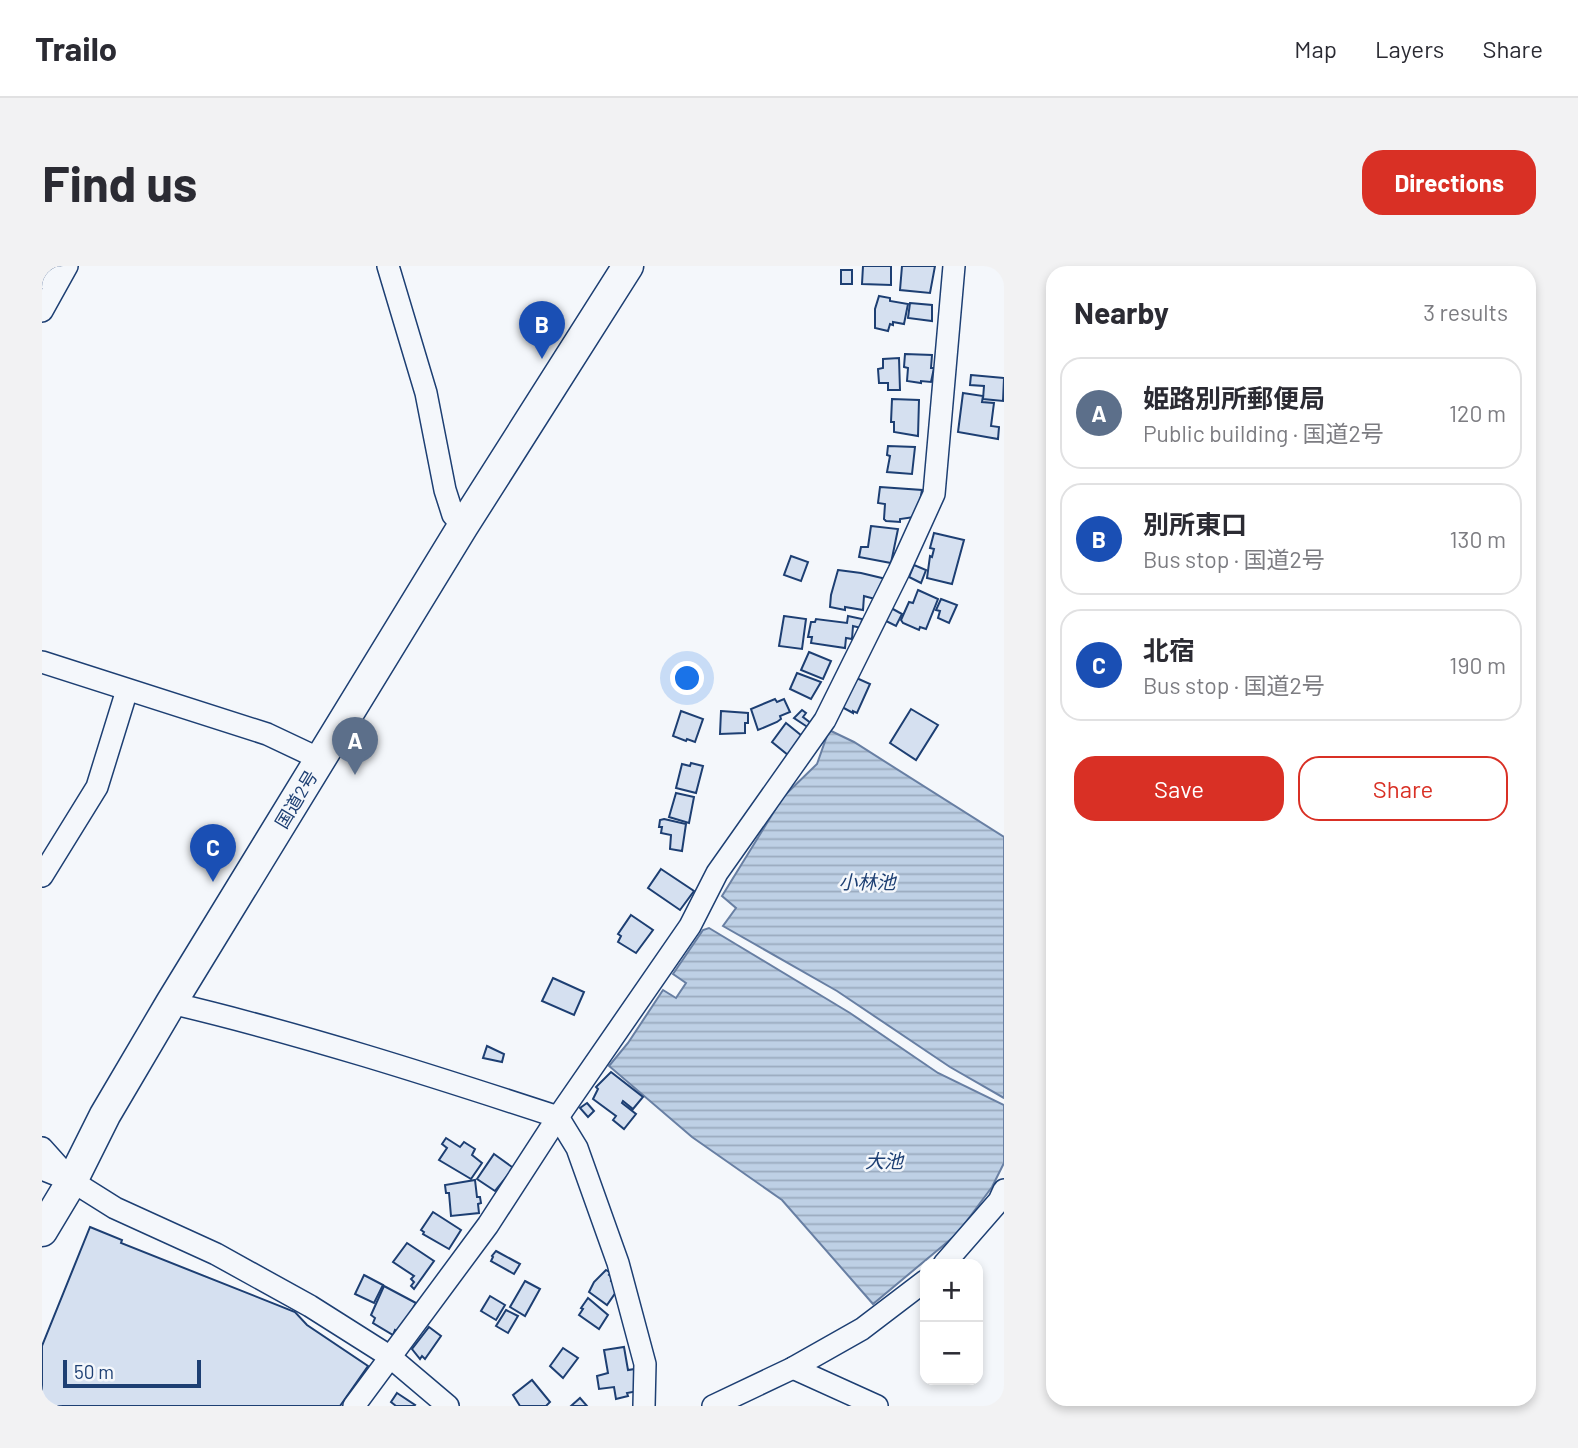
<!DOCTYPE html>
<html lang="en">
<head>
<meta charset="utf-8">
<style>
  :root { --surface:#fff; --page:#f2f2f3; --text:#2b2b33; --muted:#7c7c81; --line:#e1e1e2; --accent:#d93025 }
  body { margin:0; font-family:Barlow,"Noto Sans JP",sans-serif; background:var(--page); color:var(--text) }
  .controls { position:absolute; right:21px; bottom:21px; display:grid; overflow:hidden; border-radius:14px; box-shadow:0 4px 10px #0003 }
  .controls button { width:63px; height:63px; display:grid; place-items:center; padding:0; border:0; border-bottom:2px solid var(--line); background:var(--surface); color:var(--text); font:35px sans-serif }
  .scale { position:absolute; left:21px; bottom:18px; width:138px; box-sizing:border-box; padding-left:7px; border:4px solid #1d3f73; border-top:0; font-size:19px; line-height:24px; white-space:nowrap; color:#1d3f73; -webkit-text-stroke:5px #f4f7fb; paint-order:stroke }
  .you { position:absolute; left:646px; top:413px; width:24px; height:24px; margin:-18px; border:5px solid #fff; border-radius:50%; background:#1a73e8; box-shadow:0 0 0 10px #1a73e833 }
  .badge { display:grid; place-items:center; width:46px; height:46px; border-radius:50%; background:var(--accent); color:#fff; font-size:23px; font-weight:700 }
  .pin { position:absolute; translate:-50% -58px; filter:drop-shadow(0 2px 4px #0008) }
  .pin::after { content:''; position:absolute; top:37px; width:24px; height:21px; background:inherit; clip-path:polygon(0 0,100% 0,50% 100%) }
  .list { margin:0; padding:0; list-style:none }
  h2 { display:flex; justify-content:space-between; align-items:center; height:91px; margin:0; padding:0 28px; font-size:30px }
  h2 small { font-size:23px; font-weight:400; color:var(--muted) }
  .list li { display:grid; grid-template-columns:46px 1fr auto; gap:21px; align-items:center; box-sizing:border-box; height:112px; margin:0 14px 14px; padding:0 14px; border:2px solid var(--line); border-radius:21px }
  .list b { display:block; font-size:26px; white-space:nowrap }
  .list p { margin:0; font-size:23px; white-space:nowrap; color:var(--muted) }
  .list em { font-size:23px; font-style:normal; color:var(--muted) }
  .actions { display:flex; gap:14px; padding:21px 28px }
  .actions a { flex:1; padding:16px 0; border:2px solid var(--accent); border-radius:21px; text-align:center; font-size:24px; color:var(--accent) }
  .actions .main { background:var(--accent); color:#fff }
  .map { position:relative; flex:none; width:962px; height:1140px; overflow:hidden; border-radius:21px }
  header { display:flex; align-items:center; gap:42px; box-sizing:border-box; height:98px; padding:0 35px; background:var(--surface); border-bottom:2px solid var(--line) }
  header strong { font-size:33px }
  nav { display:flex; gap:38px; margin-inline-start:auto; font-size:24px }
  .intro { display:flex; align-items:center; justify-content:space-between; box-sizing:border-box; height:168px; padding:0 42px }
  h1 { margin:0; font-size:49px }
  .button { padding:18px 32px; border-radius:21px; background:var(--accent); color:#fff; font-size:24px; font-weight:700 }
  main { display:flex; gap:42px; padding:0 42px }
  aside { flex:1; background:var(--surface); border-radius:21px; box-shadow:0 4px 10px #0003 }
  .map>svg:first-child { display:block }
</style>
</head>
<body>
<header>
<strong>Trailo</strong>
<nav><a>Map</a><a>Layers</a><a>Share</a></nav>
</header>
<div class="intro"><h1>Find us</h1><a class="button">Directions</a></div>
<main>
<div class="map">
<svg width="962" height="1140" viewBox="0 0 962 1140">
  <defs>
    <pattern id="water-rules" width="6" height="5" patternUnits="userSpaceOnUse" patternTransform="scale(1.75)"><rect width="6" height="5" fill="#bed0e5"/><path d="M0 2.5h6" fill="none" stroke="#9aaabe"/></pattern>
  </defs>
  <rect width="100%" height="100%" fill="#f4f7fb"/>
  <g fill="url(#water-rules)" stroke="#687fa3" stroke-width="2">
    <polygon points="787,464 812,476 962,571 962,832 908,801 795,725 681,660 694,642 680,630 741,531 775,498"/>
    <polygon points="667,662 808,747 896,807 962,839 962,897 950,921 915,968 831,1038 740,934 650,871 567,800 586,777 621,724 634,732 644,717 631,708 661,664"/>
  </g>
  <g fill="#d5e0f0" stroke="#1d3f73" stroke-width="2">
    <polygon points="821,0 849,0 849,19 820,18"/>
    <polygon points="860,0 893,0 888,27 858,24"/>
    <rect x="799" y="4" width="11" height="14"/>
    <polygon points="837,30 848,32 848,35 866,38 862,58 851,56 851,59 848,58 846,65 833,62 833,43"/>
    <polygon points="868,37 890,39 890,55 866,52"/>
    <polygon points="863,88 890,89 889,102 892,102 889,116 879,115 879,117 865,115 866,102 862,101"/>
    <polygon points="857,92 858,124 846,124 846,117 837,117 836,103 841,102 841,93"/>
    <polygon points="929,109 962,112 961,135 941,133 942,120 928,119"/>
    <polygon points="921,127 941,130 940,136 952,137 949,160 957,161 956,173 916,166"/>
    <polygon points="850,133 877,134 876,170 852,166 852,156 849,156"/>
    <polygon points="846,180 873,181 870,208 845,206 848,190 845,189"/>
    <polygon points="838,221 880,224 876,247 872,251 858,253 858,256 844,255 842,253 843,238 836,237"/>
    <polygon points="829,260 856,263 849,297 817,291 819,281 826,281"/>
    <polygon points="892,267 922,274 910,318 885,312 888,290 890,291 892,283 888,282"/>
    <polygon points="749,290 766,296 759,315 742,309"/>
    <polygon points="872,299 884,304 879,317 867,311"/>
    <polygon points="796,304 819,307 844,313 833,333 822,330 821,344 803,341 803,344 788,341 789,329"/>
    <polygon points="876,324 896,333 884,363 878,361 877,364 861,357 859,354 867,336 871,337"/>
    <polygon points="899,333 915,339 907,357 896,352 898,345 894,344"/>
    <polygon points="849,342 860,348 854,360 842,354"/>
    <polygon points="742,350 764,353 760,383 737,380"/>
    <polygon points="806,350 820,353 819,362 811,360 810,373 804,372 803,382 769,377 770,371 766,371 769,356 773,356 774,353 805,357"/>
    <polygon points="767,386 789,395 781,413 759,404"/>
    <polygon points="755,407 779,416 769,433 748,423"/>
    <polygon points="810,410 828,418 815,447 811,445 811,447 798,440"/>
    <polygon points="733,433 735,436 742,433 748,446 738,450 739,453 735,456 716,464 709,443"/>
    <polygon points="869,443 896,459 874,494 848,477"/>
    <polygon points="760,444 764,447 761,451 770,458 767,462 752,452"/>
    <polygon points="639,445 661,453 653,476 645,473 644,475 631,470"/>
    <polygon points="679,445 706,447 706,457 703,457 703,467 678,468"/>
    <polygon points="744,457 760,470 746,489 730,476"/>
    <polygon points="649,497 661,500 654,527 634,522 640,498 648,500"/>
    <polygon points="634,527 652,531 647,557 627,551"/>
    <polygon points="622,553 644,558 640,585 628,583 629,569 619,567 620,561 617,561 618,554"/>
    <polygon points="619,603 652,625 638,644 606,622"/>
    <polygon points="589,649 611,664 594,687 576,676 579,670 576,668"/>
    <polygon points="511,712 542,726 532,749 500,735"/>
    <polygon points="445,780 462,788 460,796 441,792"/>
    <polygon points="569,806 601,831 591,843 581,835 580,837 594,848 582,863 571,854 574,850 551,833 556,823 554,821"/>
    <polygon points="545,837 552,845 546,851 538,842"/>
    <polygon points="404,872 418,881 422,876 433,883 430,889 440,897 429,913 397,894 405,882 400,878"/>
    <polygon points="452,888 470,901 470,904 453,925 435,913"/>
    <polygon points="433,914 435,931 438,931 439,937 436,938 437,947 409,950 407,927 404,927 403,919"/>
    <polygon points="391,946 419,964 407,983 381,968 382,966 379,964"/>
    <polygon points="48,961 80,974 79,977 253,1046 265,1059 326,1100 298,1140 0,1140 0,1080"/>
    <polygon points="365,977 392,995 372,1023 369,1020 372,1016 369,1013 372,1010 351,996"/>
    <polygon points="454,985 478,998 472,1008 449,995 451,991 450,990"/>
    <polygon points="564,1004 569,1007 567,1009 571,1012 569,1015 576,1023 565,1039 547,1026 552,1016"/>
    <polygon points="322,1009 341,1019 332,1037 313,1028"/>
    <polygon points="483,1015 498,1023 483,1050 468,1041"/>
    <polygon points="342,1020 374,1037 357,1066 353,1064 351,1069 331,1057 333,1052 329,1049"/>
    <polygon points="448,1030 463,1039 454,1054 439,1045"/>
    <polygon points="546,1032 566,1049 557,1063 537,1049 541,1043 539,1042"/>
    <polygon points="464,1044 476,1050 466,1067 454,1060"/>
    <polygon points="387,1061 399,1070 383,1093 380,1090 378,1093 370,1083"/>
    <polygon points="582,1081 586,1104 593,1103 596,1125 585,1127 586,1130 574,1133 572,1121 557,1123 555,1110 566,1107 562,1084"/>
    <polygon points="521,1082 536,1092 521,1112 508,1100"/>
    <polygon points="490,1114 508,1136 504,1140 478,1140 471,1129"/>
    <polygon points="355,1127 373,1139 372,1140 354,1140 349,1136"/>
    <polygon points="538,1132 545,1140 529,1140"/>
  </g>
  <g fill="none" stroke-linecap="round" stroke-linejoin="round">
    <defs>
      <g id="minor">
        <polyline points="346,0 384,127 403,224 411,249 421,260"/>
        <polyline points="0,12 7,0"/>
        <polyline points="0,45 25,0"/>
        <polyline points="0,396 225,468 278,493"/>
        <polyline points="0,610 55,521 85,424"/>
        <path d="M129,737C260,768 388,809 516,851L535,882L576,997L603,1098L602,1140"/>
        <polyline points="0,882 26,911"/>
        <polyline points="0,903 30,915 73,942 174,988 268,1040 347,1090 406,1140"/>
        <polyline points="902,998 957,935 962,924"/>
        <polyline points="751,1102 835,1140"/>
        <polyline points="312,1140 446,959 516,851 648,660 675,607 783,454 857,305 892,228 912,0"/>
        <polyline points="671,1140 751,1102 820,1063 883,1015"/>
      </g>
      <polyline id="highway" points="0,965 30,915 63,849 129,737 421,260 586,0"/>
    </defs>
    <use href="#minor" stroke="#1d3f73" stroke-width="24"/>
    <use href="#highway" stroke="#1d3f73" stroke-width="33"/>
    <use href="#minor" stroke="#f4f7fb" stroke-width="21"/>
    <use href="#highway" stroke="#f4f7fb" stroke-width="30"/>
  </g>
  <g text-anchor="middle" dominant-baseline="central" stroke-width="5" stroke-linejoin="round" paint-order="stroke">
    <g font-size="18" fill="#1d3f73" stroke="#f4f7fb">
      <text transform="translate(254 533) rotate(-59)">国道2号</text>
    </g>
    <g font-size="19" font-style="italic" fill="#1d3f73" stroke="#f4f7fb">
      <text x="825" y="615">小林池</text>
      <text x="842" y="894">大池</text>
    </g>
  </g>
</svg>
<div class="controls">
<button>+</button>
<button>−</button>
</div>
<div class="scale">50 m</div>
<div class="you"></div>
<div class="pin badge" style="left:313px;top:509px;background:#5c6f8a">A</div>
<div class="pin badge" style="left:500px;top:93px;background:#1a4fb4">B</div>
<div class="pin badge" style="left:171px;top:616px;background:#1a4fb4">C</div>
</div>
<aside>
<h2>Nearby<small>3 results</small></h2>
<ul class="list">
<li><span class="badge" style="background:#5c6f8a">A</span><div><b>姫路別所郵便局</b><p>Public building · 国道2号</p></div><em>120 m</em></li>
<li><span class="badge" style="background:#1a4fb4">B</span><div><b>別所東口</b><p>Bus stop · 国道2号</p></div><em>130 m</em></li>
<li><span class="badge" style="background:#1a4fb4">C</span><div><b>北宿</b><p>Bus stop · 国道2号</p></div><em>190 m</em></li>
</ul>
<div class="actions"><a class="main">Save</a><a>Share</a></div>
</aside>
</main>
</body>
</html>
